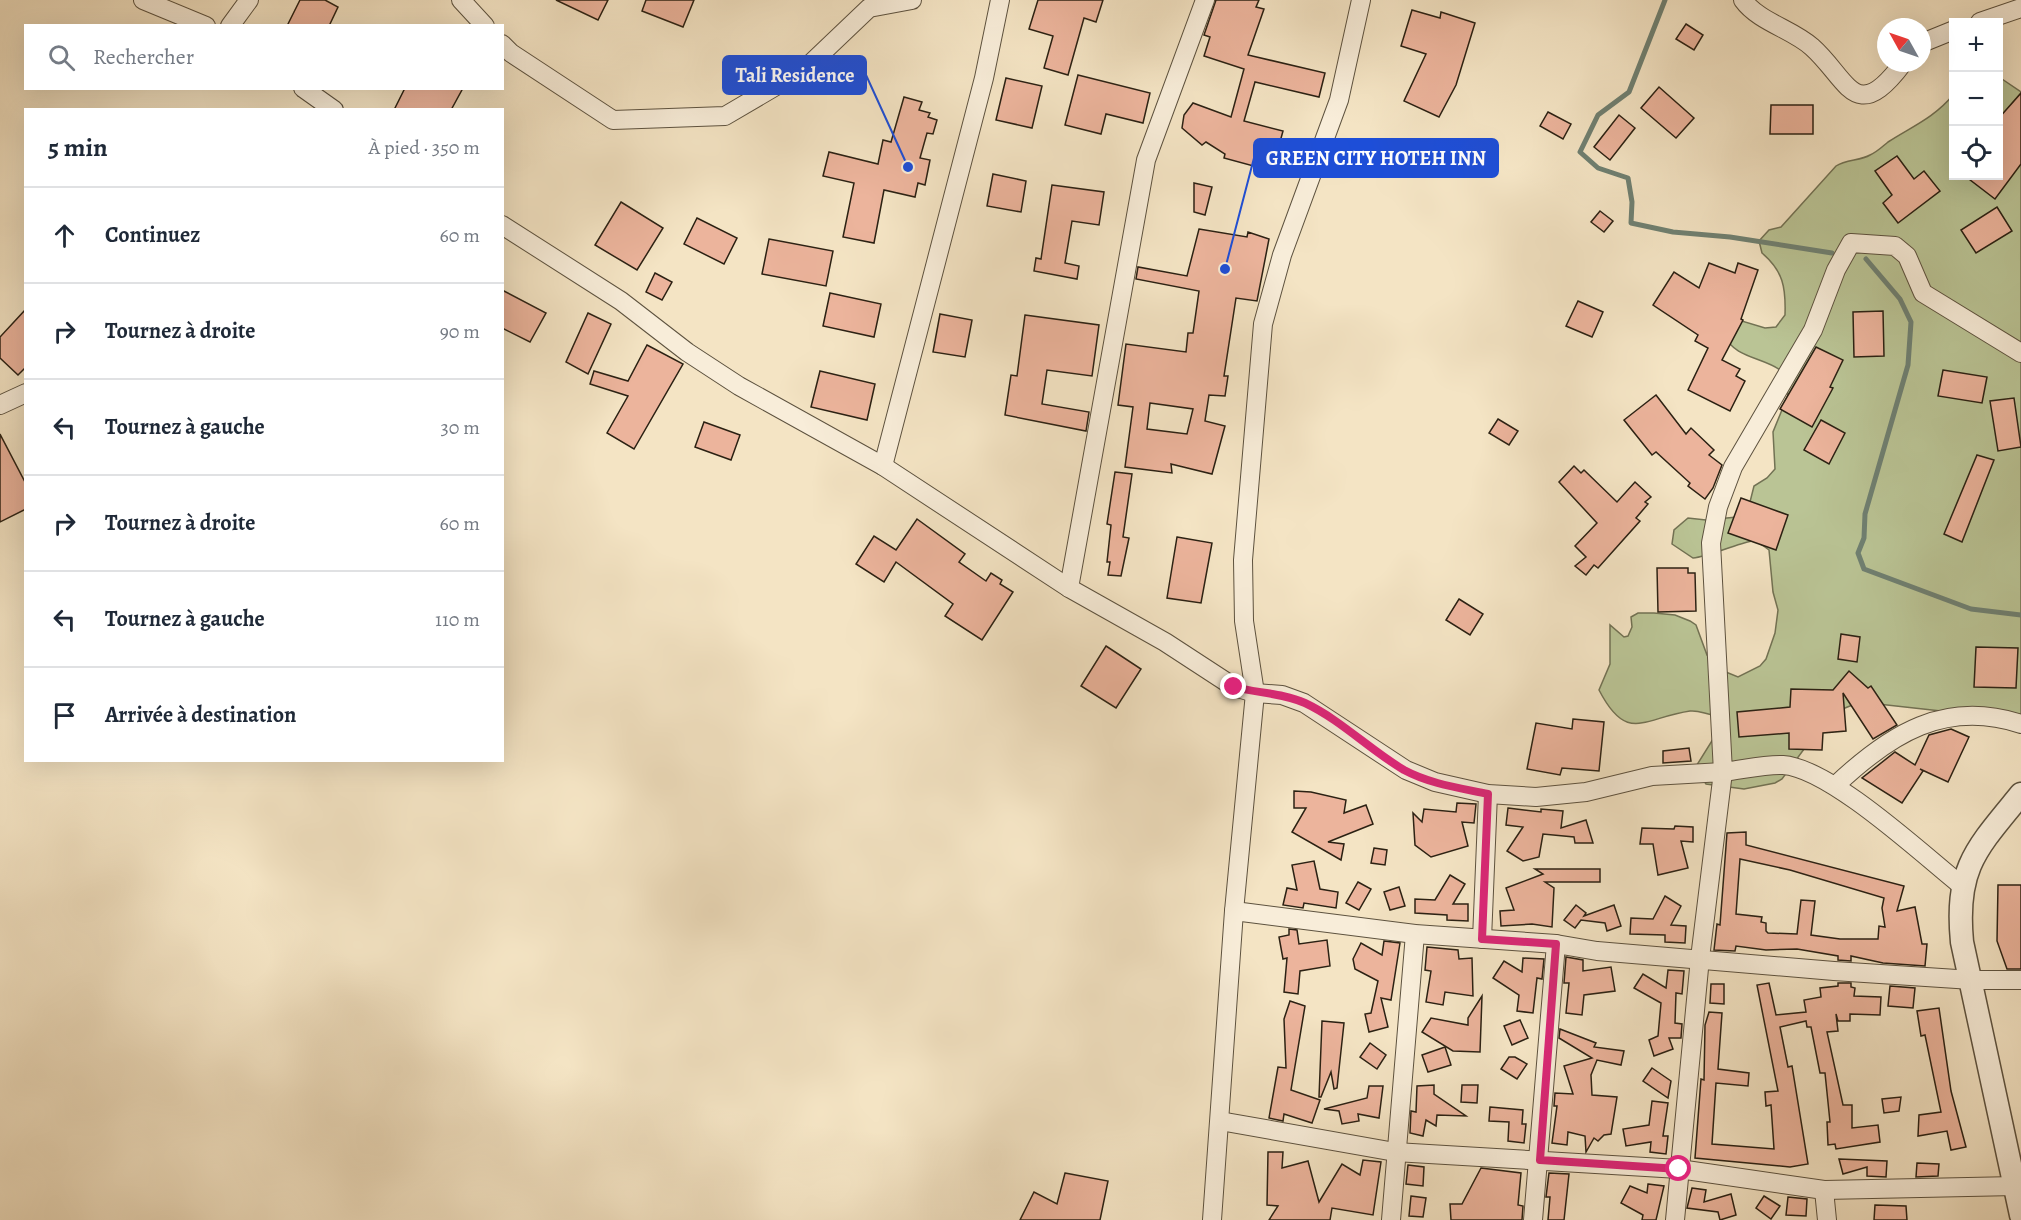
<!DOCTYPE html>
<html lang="fr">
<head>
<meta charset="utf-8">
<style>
  :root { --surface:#fff; --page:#f2f2f3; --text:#1f2937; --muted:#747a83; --line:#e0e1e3 }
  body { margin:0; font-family:Alegreya,serif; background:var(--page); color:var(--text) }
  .controls { position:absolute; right:18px; top:18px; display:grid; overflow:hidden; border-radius:0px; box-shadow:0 6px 24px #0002 }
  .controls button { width:54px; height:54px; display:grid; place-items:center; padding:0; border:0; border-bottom:2px solid var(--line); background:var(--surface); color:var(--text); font:30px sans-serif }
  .compass { position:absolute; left:1877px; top:18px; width:54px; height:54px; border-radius:50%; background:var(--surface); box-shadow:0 6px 24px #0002; rotate:310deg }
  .stop { position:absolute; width:18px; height:18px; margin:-14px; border:4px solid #db2777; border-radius:50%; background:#fff }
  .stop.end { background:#db2777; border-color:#fff; box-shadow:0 2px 6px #0008 }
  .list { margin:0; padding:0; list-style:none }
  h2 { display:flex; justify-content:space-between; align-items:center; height:78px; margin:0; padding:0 24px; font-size:26px }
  h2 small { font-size:20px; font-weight:400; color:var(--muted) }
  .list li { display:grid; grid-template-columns:39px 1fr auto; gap:18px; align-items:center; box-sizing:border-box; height:96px; padding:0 24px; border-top:2px solid var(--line) }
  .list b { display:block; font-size:22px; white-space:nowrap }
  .list em { font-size:20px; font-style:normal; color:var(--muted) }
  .icon { flex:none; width:33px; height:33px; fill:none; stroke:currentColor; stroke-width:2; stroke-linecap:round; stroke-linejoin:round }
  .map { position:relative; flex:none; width:2021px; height:1220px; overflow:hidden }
  .search { position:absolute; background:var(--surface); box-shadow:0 6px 24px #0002; left:24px; top:24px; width:480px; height:66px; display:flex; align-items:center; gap:15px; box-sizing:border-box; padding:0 21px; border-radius:0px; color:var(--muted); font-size:22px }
  .panel { position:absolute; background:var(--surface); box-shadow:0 6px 24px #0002; left:24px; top:108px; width:480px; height:654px; border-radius:0px }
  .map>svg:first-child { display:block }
</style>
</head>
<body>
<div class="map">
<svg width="2021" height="1220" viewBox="0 0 2021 1220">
  <rect width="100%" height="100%" fill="#f4e4c4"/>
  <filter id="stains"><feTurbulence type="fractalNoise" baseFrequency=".00333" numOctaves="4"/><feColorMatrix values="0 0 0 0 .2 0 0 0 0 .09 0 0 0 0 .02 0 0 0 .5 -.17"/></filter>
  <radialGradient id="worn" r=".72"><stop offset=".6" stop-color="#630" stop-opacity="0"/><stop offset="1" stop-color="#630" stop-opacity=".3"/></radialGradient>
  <path fill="#bac495" stroke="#727254" stroke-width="1.5" d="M1999,77L2021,92V729L1941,711L1860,702L1845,708L1807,745L1782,779L1775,783L1744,789L1706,784L1695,768L1715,736L1713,715C1705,714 1699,710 1690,711C1643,718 1627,744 1599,690L1610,664V625L1624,637L1628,636L1632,627L1631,617L1638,613H1654L1675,615L1690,621L1696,625L1707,655L1721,670L1738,677L1760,666L1766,659L1775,633L1778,610L1773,592L1769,550C1764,546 1759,542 1753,541C1747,540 1708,557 1693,558L1672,544L1674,530L1688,518L1706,520L1737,517L1750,502L1754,486L1767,478L1775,469L1773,432L1788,395L1783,372C1765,357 1735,359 1725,336L1742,321L1765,328L1776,327L1785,315C1786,287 1783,271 1762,253L1759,241L1769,230L1781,227L1836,166C1846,159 1860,161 1870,155C1877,152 1882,147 1888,142C1911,127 1934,118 1953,95L1954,176H1998Z"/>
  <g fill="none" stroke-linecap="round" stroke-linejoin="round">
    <g stroke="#6f8072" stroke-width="5">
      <polyline points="1665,0 1629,92 1598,115 1580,152 1598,168 1628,178 1632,202 1631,223 1673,232 1730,237 1832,253"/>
      <polyline points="1866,259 1900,299 1911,322 1908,365 1865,514 1864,538 1858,553 1864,569 1971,609 2021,615"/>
    </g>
  </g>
  <g fill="#ecb49c" stroke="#2b2113" stroke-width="1.5" fill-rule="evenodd">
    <polygon points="300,0 325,0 338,7 329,26 287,26"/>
    <polygon points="556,0 608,0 598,20"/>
    <polygon points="646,0 694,0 683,27 642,11"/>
    <polygon points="1038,0 1103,0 1096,22 1084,18 1068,75 1044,68 1053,36 1029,29"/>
    <polygon points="1216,0 1259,0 1256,7 1264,9 1248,55 1325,73 1319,97 1255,82 1244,121 1283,131 1272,171 1224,158 1225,154 1206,142 1202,145 1182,128 1184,115 1193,103 1231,117 1244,69 1204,56 1210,37 1204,35"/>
    <polygon points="1412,10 1440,18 1441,12 1475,23 1456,85 1439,117 1404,101 1426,54 1401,46"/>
    <polygon points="1686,24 1703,35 1694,50 1676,39"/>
    <polygon points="1078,75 1150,93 1143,123 1106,114 1101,134 1065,125"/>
    <polygon points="1006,78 1042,86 1032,128 996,120"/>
    <polygon points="1659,87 1694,118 1676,138 1641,108"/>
    <polygon points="405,88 463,88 451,110 394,110"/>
    <polygon points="2021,93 2021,164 1995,199 1965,176 1998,176 1998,119"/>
    <polygon points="904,97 922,102 919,110 930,113 928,117 937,120 933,134 927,133 920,158 930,160 925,185 918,183 915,197 884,190 874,243 843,237 854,183 823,176 829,152 878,164 883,140 891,142"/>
    <polygon points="1771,105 1813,105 1813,134 1770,134"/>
    <polygon points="1548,112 1571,124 1563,139 1540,126"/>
    <polygon points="1619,115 1635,128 1610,160 1594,147"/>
    <polygon points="1897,156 1914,179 1924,171 1940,191 1898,223 1883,203 1892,195 1875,171"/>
    <polygon points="993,174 1026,181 1021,212 987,206"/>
    <polygon points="1194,183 1212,187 1205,215 1194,212"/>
    <polygon points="1052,185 1104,192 1099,225 1072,221 1065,263 1079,266 1077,279 1034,271 1036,258 1041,259"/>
    <polygon points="621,202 663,228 637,270 595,245"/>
    <polygon points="1997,207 2012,231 1976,253 1961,230"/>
    <polygon points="1600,211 1613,221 1604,232 1591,222"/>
    <polygon points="697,218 737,238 724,264 684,244"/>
    <path d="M1199,229L1247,237L1248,232L1269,239L1257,301L1236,298L1224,376H1228L1225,396L1209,395L1205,421L1225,426L1212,474L1171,464L1172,473L1125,467L1133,407L1118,405L1126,344L1186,352L1188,333H1193L1199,291L1136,279L1138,267L1187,276ZM1150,403L1193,409L1187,434L1147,429Z"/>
    <polygon points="769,239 833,251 826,286 762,274"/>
    <polygon points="1709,263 1735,273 1738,263 1758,270 1741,319 1743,320 1722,360 1740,369 1736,376 1745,381 1730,411 1688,390 1708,348 1695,341 1698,335 1653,305 1674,272 1699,288"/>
    <polygon points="655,273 672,282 662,300 646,292"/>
    <polygon points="502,290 546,313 530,342 502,328"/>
    <polygon points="830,293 881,304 874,337 823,326"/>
    <polygon points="1578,301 1603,312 1592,337 1566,326"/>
    <polygon points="26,309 26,367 18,375 0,358 0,337"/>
    <polygon points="1883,311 1884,356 1854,357 1853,312"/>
    <polygon points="588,313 611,324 588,374 566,362"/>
    <polygon points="940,314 972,320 965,357 933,352"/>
    <polygon points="1025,315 1099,325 1092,376 1047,370 1042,404 1089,412 1086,431 1005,415 1011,375 1017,376"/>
    <polygon points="647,345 683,364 634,449 607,433 628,396 590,384 594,371 628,381"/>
    <polygon points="1816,347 1843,360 1830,387 1833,388 1812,427 1780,409"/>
    <polygon points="1943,370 1987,377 1982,403 1938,396"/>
    <polygon points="820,371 875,384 867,420 811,407"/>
    <polygon points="1656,395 1686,434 1691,428 1714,450 1709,455 1722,465 1713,488 1705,499 1688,486 1690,483 1656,452 1652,455 1624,420"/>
    <polygon points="2014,398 2021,447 1998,451 1990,401"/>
    <polygon points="1498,419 1518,431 1509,445 1489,433"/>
    <polygon points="1821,420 1845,433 1829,464 1804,450"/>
    <polygon points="704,422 740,435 731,460 695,447"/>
    <polygon points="0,434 26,484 26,509 0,522"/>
    <polygon points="1977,455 1994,460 1962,542 1944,534"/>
    <polygon points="1574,466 1581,473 1584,470 1617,502 1635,482 1651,497 1645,502 1648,504 1636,518 1640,521 1598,568 1594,565 1586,575 1575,566 1586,557 1575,546 1597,523 1559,482"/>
    <polygon points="1115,472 1132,474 1123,537 1129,538 1121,576 1108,575 1110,562 1107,562 1111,525 1107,524"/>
    <polygon points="1741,498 1788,515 1776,550 1728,533"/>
    <polygon points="917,519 965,554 959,562 986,581 991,573 1002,580 1000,584 1013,592 982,640 945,616 953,604 896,562 884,582 856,564 874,536 896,550"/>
    <polygon points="1177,537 1212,543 1201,603 1167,598"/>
    <polygon points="1657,568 1688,568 1688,573 1695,573 1696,611 1658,612"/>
    <polygon points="1459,599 1483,614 1470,635 1446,620"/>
    <polygon points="1841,634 1860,637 1857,662 1838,659"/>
    <polygon points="1106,646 1141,669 1116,708 1081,686"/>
    <polygon points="1976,647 2018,648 2016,688 1974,687"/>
    <polygon points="1849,671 1868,688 1871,686 1897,725 1873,739 1843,693 1846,731 1823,733 1822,750 1789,749 1789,733 1739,737 1737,712 1790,707 1791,689 1833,690"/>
    <polygon points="1573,719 1604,722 1599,771 1562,768 1560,775 1527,769 1536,723 1572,729"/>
    <polygon points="1951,729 1969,737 1948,782 1920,769 1923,771 1902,803 1862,778 1895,752 1915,765 1929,735"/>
    <polygon points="1689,748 1691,761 1663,763 1663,751"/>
    <polygon points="1294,791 1311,792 1346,800 1344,813 1366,805 1373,824 1328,842 1344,844 1341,860 1292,832 1306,808 1294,808"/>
    <polygon points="1457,803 1476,804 1474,823 1462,822 1468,846 1431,857 1415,845 1413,813 1422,822 1424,809 1456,812"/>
    <polygon points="1508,808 1541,812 1541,809 1563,811 1561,828 1586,820 1593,843 1575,843 1574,837 1543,834 1539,857 1523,861 1507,851 1523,827 1506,825"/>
    <polygon points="1675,826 1693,827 1693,842 1681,841 1688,868 1658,875 1653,844 1640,844 1642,828 1674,829"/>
    <path d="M1746,832V845L1904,886L1897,911L1915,907L1922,944H1927L1925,966L1883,963L1851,956V961L1838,960V956L1797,949L1766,950L1736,946L1735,951L1714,950L1717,924L1720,925L1727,833ZM1740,859L1790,870L1884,898L1882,908L1885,927L1879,926L1878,939H1840L1811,935L1815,901L1801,900L1797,934L1768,933L1766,931V923L1761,922L1762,917L1736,914Z"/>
    <polygon points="1374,848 1387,850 1385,865 1371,863"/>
    <polygon points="1314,861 1320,889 1338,892 1336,908 1304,903 1303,908 1283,905 1287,888 1297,890 1292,865"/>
    <polygon points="1535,869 1600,869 1600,882 1545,882 1554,888 1552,927 1532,924 1501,926 1500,911 1514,910 1506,888 1543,874"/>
    <polygon points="1450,875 1465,884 1453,904 1468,904 1468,921 1447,920 1447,915 1415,913 1415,899 1435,900"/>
    <polygon points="1358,882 1371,889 1359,910 1346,903"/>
    <polygon points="1998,885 2021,885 2021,969 2007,969 1997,941"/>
    <polygon points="1399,887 1405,906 1390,910 1384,892"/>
    <polygon points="1665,896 1681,906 1671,925 1686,926 1685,943 1665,942 1665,935 1630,934 1631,918 1653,919"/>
    <polygon points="1576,905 1586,913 1584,916 1614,905 1621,926 1607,931 1605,923 1581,920 1575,928 1564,920"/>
    <polygon points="1289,929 1297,930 1299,944 1327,940 1330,966 1300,971 1298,994 1284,992 1287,958 1283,959 1279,937 1289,935"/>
    <polygon points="1384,941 1400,943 1391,1000 1381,998 1388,1027 1369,1032 1365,1014 1371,1013 1378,981 1355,969 1353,959 1361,943 1382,955"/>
    <polygon points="1427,947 1458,950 1459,959 1472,958 1473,996 1445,992 1443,1005 1426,1002 1431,971 1425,970"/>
    <polygon points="1566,957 1583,960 1583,971 1611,967 1615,991 1584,995 1582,1015 1566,1013 1569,983 1564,983"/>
    <polygon points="1523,958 1544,959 1542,979 1537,978 1533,1013 1517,1011 1519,995 1493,978 1504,961 1522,972"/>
    <polygon points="1668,970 1684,971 1682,994 1676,993 1675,1023 1682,1024 1681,1038 1669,1038 1673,1049 1654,1056 1649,1040 1658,1036 1661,1003 1634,988 1643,974 1666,988"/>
    <polygon points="1769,983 1776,1015 1806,1012 1804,1000 1821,997 1820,988 1838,986 1838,983 1851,983 1851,987 1855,988 1854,996 1881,997 1880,1015 1850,1014 1850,1021 1838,1021 1836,1014 1838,1031 1827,1032 1843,1105 1852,1105 1852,1128 1878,1125 1880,1142 1836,1149 1835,1144 1828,1145 1827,1122 1830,1122 1825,1073 1820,1073 1811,1027 1807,1027 1806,1021 1780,1027 1788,1067 1792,1066 1808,1164 1790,1167 1695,1158 1701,1079 1704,1080 1705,1025 1709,1012 1722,1013 1718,1069 1749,1073 1748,1086 1716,1083 1712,1144 1774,1149 1771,1105 1766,1106 1765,1092 1778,1091 1757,985"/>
    <polygon points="1711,984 1724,984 1724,1004 1710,1003"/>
    <polygon points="1890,986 1915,988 1913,1008 1888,1006"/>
    <polygon points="1482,996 1480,1052 1453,1051 1422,1032 1431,1018 1468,1025 1468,1018"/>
    <polygon points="1290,1001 1305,1006 1291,1090 1320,1100 1312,1123 1284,1114 1283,1121 1269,1118 1278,1067 1286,1068 1284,1019"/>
    <polygon points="1939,1008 1951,1091 1966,1147 1951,1150 1947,1131 1918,1136 1919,1115 1941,1112 1925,1035 1921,1036 1917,1011"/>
    <polygon points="1520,1020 1528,1038 1512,1045 1504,1026"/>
    <polygon points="1322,1021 1344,1023 1337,1088 1334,1089 1331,1072 1321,1097 1319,1097"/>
    <polygon points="1560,1029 1596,1043 1594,1047 1624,1051 1621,1065 1597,1060 1591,1075 1592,1095 1617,1097 1611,1134 1604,1135 1598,1141 1594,1138 1586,1152 1585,1136 1568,1132 1567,1145 1552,1143 1557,1106 1554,1106 1555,1093 1573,1094 1564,1066 1592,1058 1559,1038"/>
    <polygon points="1370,1043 1386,1055 1377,1069 1360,1057"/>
    <polygon points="1445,1047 1451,1065 1428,1072 1422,1055"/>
    <polygon points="1509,1057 1515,1057 1527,1064 1517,1079 1501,1069"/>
    <polygon points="1652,1068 1671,1081 1668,1098 1643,1081"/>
    <polygon points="1434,1085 1434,1094 1466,1116 1437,1115 1436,1126 1426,1120 1423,1136 1410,1133 1411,1111 1416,1112 1417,1086"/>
    <polygon points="1462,1085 1478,1085 1477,1103 1461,1102"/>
    <polygon points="1369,1086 1383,1086 1379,1118 1358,1114 1359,1121 1342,1124 1339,1111 1324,1109 1367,1098"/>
    <polygon points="1901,1097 1899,1111 1884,1113 1882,1099"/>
    <polygon points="1652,1101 1668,1103 1663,1136 1668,1136 1666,1154 1650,1152 1651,1142 1626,1146 1623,1129 1649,1125"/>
    <polygon points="1490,1107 1523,1110 1522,1124 1526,1124 1524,1143 1508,1141 1509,1122 1489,1121"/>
    <polygon points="1268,1152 1283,1152 1282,1168 1308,1161 1319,1202 1342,1164 1360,1175 1363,1160 1381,1162 1373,1215 1332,1208 1330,1220 1269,1220 1278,1206 1267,1205"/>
    <polygon points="1839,1159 1887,1161 1886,1177 1867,1176 1867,1167 1843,1174"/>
    <polygon points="1917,1163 1939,1164 1938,1176 1916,1177"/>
    <polygon points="1408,1165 1424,1167 1423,1186 1406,1184"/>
    <polygon points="1481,1168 1521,1173 1518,1205 1523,1206 1522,1220 1451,1220 1450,1204 1462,1204"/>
    <polygon points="1065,1173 1108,1181 1100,1220 1020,1220 1034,1192 1057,1204"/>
    <polygon points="1549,1173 1569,1174 1564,1220 1548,1220 1550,1197 1546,1197"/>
    <polygon points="1648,1184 1664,1186 1656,1220 1642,1220 1643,1215 1621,1203 1630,1186 1647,1193"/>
    <polygon points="1692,1188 1706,1190 1704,1202 1731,1194 1736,1215 1720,1220 1718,1212 1687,1208"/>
    <polygon points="1411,1196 1426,1198 1423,1217 1409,1216"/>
    <polygon points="1764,1196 1780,1206 1771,1219 1756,1208"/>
    <polygon points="1788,1197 1807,1199 1806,1216 1786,1215"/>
    <polygon points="1875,1205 1906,1206 1907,1220 1874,1220"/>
  </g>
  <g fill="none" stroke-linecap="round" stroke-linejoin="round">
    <defs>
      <g id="minor">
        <polyline points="143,0 206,26"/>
        <polyline points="461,0 485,26"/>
        <path d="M1743,0C1759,22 1792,29 1812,47C1848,79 1855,127 1903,63"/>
        <polyline points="1980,22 2021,8"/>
        <polyline points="230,26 249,0"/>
        <polyline points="1922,43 1954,30"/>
        <polyline points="502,44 511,53 613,120 725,116 805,69 869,8 912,0"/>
        <polyline points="303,88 334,110"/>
        <polyline points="502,225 621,301 687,352 739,386 883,466 1069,588 1165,642 1234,687 1255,693 1282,695 1304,703 1406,770 1435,782 1488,794 1536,797 1586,792 1652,776 1723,772 1700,958 1675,1220"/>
        <polyline points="0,405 26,393"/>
        <polyline points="883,466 984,78 1000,0"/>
        <polyline points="1069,588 1146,160 1205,0"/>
        <path d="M1836,785C1890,734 1945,699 2021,724"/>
        <path d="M1962,886C1922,854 1830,768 1783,765C1764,764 1742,770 1723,772L1711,543L1718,507L1733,467L1813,330L1836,270L1851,243L1895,246L1907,256L1923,293L2021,353"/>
        <polyline points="1234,911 1415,934 1556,944 1597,951 1834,971 1972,980 2021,980"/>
        <polyline points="1482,939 1488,794"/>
        <polyline points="1220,1121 1395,1152 1679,1169 1824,1190 1827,1220"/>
        <polyline points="1824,1190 2016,1186"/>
        <polyline points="1212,1220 1234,911 1255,693 1244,621 1243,560 1263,324 1282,255 1339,100 1361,0"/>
        <polyline points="1391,1220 1415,934"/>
        <polyline points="1533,1220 1556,944"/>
      </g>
      <path id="tertiary" d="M2021,794C1976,849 1955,868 1962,942L2021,1215"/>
    </defs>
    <use href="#minor" stroke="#5d523f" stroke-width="20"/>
    <use href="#tertiary" stroke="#5d523f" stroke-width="25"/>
    <use href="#minor" stroke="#f8edd9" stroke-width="18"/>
    <use href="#tertiary" stroke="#f8edd9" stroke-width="22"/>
  </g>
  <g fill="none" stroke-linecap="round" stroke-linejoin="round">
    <path stroke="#db2777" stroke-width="8" d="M1234,687C1257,693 1283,693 1305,703C1341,720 1370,750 1404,770C1430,784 1460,788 1488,794L1482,939L1556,944L1540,1160L1679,1169"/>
  </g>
  <path fill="none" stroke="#1d4ed8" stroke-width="2" d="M908 167L866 75M1225 269L1254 158"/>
  <g fill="#1d4ed8" stroke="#f8edd9" stroke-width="2">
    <circle cx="908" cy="167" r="6"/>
    <circle cx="1225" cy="269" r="6"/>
  </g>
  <g fill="#1d4ed8" stroke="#1d4ed8" stroke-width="2">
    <rect x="723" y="56" width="143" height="38" rx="6"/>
    <rect x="1254" y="139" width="244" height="38" rx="6"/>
  </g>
  <g font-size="20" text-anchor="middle" font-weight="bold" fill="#fff">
    <text x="795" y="82">Tali Residence</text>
    <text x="1376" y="165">GREEN CITY HOTEH INN</text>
  </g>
  <rect width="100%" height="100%" filter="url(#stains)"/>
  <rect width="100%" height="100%" fill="url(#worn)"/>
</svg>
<div class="controls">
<button>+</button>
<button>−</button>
<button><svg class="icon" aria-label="locate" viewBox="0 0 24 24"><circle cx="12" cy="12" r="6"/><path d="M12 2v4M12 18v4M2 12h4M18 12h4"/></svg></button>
</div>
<svg class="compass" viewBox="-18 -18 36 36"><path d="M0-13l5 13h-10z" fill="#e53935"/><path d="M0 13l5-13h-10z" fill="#747a83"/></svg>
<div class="stop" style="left:1679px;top:1169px"></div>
<div class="stop end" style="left:1234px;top:687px"></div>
<div class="search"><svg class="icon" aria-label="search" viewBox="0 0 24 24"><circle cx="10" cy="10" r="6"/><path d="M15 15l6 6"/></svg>Rechercher</div>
<section class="panel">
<h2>5 min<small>À pied · 350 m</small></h2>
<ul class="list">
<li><svg class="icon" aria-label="ahead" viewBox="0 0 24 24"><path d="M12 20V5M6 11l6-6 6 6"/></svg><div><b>Continuez</b></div><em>60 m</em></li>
<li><svg class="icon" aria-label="right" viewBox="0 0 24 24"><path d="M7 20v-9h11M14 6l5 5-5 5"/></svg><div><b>Tournez à droite</b></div><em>90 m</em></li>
<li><svg class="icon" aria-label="left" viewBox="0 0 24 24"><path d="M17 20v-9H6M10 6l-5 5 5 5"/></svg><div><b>Tournez à gauche</b></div><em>30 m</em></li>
<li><svg class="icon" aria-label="right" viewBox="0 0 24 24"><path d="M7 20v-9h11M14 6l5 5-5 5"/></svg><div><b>Tournez à droite</b></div><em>60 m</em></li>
<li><svg class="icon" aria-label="left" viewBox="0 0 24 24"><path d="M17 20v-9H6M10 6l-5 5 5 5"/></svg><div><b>Tournez à gauche</b></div><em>110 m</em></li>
<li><svg class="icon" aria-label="arrive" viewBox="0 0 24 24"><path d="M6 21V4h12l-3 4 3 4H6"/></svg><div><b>Arrivée à destination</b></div></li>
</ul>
</section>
</div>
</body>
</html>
